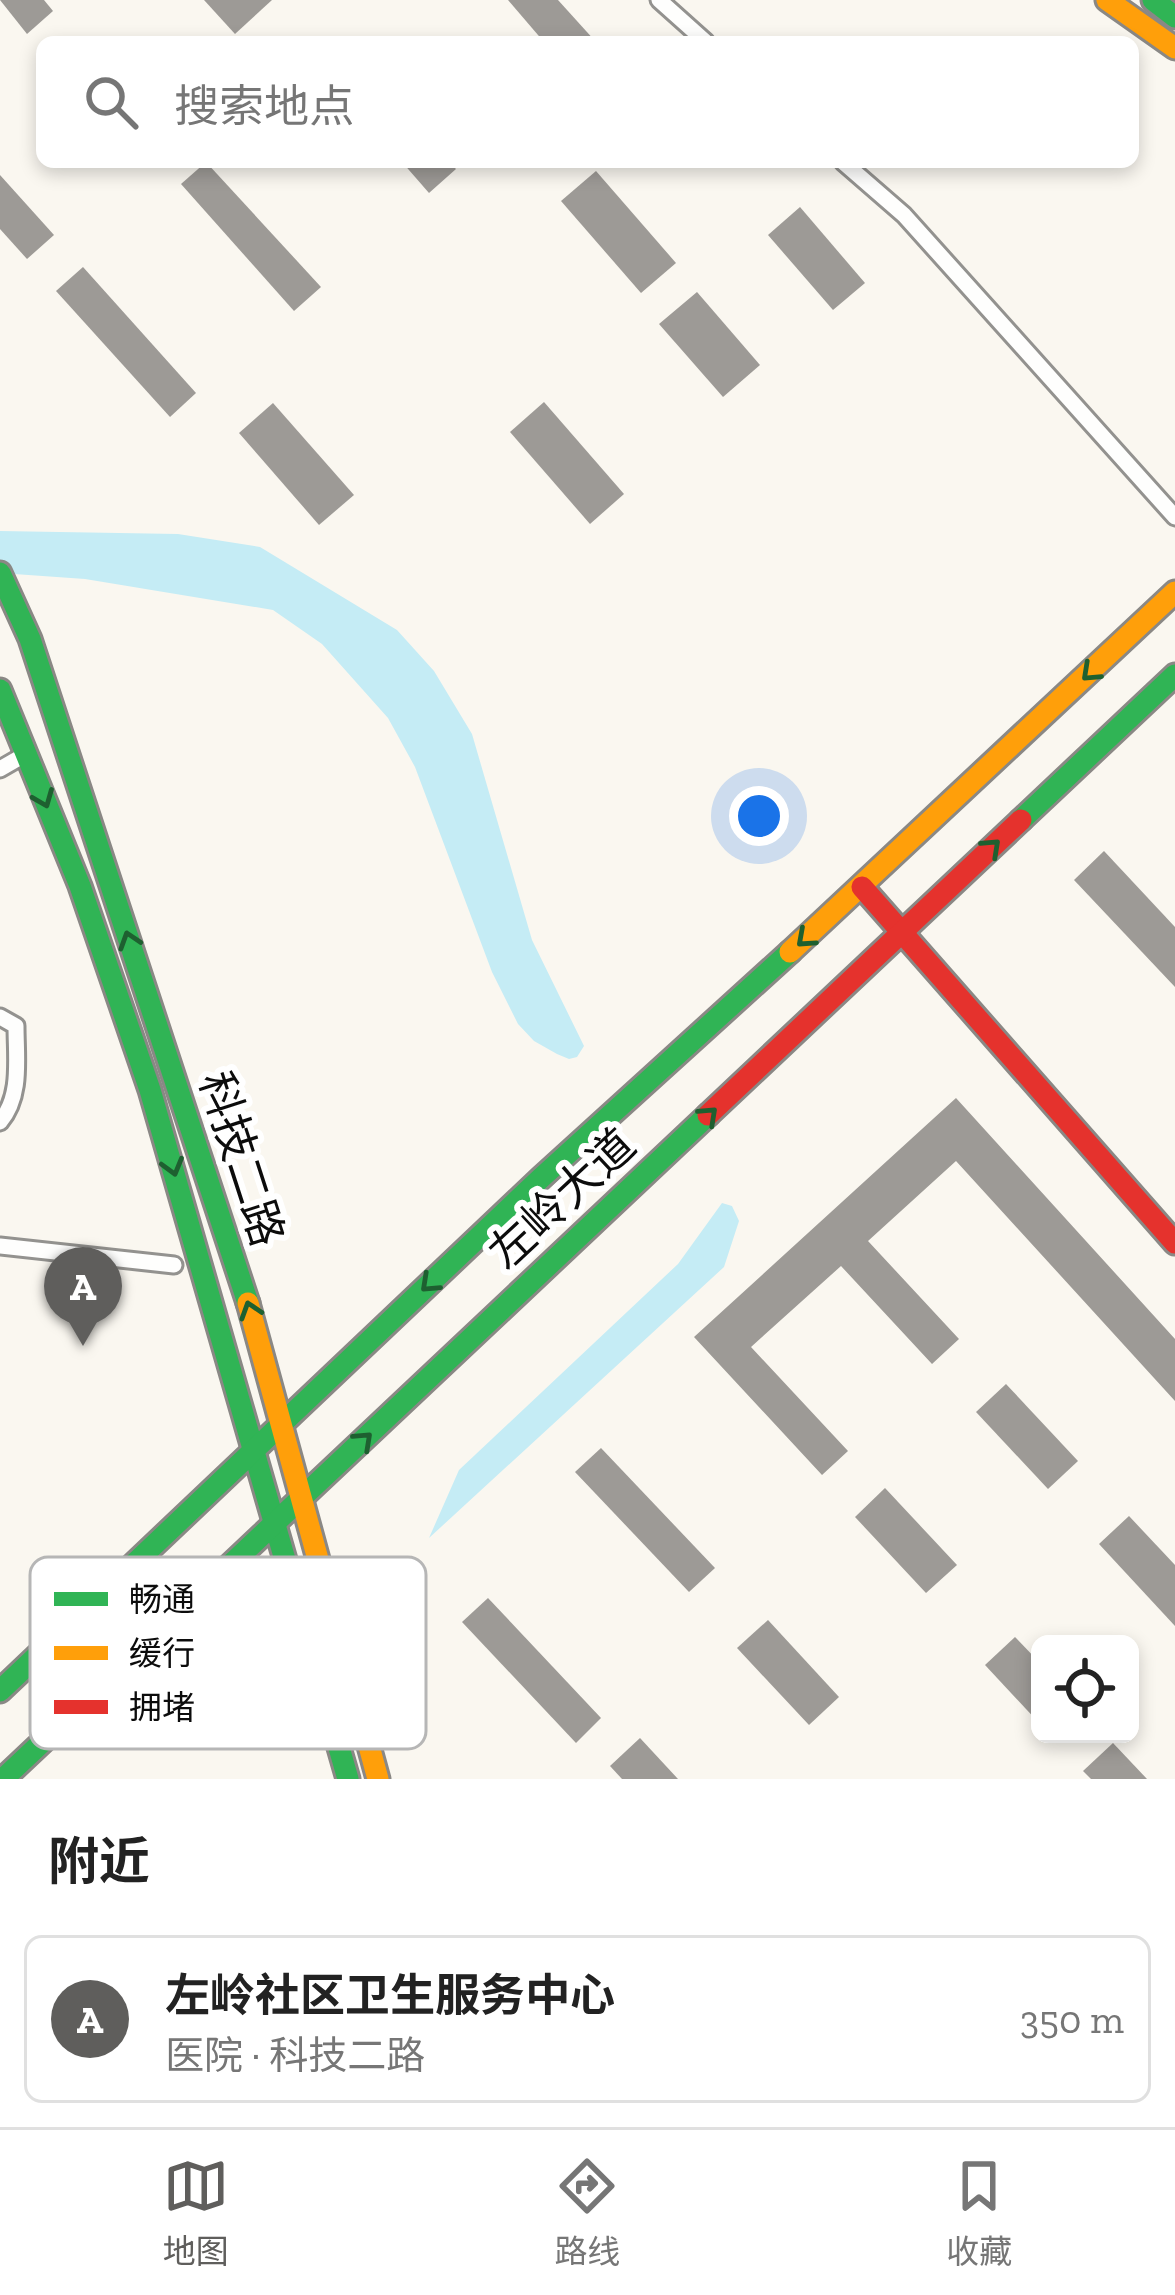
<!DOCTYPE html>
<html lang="zh">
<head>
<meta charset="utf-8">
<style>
  :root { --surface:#fff; --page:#f6f6f6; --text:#222; --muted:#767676; --line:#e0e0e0; --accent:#5f5e5c }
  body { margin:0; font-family:"Zilla Slab","Noto Sans SC",serif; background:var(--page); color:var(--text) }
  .controls { position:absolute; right:36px; bottom:36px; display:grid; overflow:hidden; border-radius:18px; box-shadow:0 6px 18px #0003 }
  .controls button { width:108px; height:108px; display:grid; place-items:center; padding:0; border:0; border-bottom:3px solid var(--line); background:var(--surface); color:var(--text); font:60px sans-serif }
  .you { position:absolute; left:759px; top:816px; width:42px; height:42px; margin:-30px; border:9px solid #fff; border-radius:50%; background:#1a73e8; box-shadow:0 0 0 18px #1a73e833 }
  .badge { display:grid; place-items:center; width:78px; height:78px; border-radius:50%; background:var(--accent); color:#fff; font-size:39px; font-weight:700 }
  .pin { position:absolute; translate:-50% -99px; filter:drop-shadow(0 3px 6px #0008) }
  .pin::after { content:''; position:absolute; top:63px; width:42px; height:36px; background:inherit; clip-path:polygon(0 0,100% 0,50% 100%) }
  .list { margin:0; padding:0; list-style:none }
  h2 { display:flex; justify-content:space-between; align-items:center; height:156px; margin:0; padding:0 48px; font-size:51px }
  h2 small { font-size:39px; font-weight:400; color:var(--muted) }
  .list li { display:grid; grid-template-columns:78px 1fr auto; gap:36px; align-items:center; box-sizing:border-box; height:168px; margin:0 24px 24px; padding:0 24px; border:3px solid var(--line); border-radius:18px }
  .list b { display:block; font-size:45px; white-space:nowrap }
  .list p { margin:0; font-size:39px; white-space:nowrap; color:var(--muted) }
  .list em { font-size:39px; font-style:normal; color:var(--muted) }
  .icon { flex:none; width:66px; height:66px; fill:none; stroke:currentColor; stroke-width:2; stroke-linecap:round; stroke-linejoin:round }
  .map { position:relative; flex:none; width:1175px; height:1779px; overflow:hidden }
  .search { position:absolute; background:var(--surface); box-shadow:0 6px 18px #0003; left:36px; right:36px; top:36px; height:132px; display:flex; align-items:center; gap:30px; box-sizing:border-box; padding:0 42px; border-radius:18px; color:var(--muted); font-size:45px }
  .sheet { height:348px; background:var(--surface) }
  nav { display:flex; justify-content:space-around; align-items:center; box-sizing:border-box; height:168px; border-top:3px solid var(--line); background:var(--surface); font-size:33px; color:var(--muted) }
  nav a { display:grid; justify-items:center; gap:6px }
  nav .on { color:var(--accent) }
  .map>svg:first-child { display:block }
</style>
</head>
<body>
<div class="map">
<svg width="1175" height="1779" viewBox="0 0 1175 1779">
  <rect width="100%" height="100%" fill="#faf7f0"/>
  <g fill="#c5ecf5">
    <polygon points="0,531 178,534 260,547 397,630 434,671 472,734 532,940 584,1046 577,1057 569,1059 557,1054 534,1041 518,1024 492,972 415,767 388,718 322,644 273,610 85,579 0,573"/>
    <polygon points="722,1203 732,1206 739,1221 724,1267 429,1538 459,1470 678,1264"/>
  </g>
  <g fill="#9d9a96">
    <polygon points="0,0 44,0 53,11 27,34"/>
    <polygon points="204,0 272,0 235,34"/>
    <polygon points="508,0 558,0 596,42 544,42"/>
    <polygon points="206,162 321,287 294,311 181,184"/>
    <polygon points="402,162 449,162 456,169 429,193"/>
    <polygon points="596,171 676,263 641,293 561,201"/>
    <polygon points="0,175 54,235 27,259 0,229"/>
    <polygon points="800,207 865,283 833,310 768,235"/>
    <polygon points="83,267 196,393 170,417 56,291"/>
    <polygon points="697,292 760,365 723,397 659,324"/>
    <polygon points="544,402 624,494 590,524 510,432"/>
    <polygon points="273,403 354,495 319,525 239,433"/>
    <polygon points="1104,851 1175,927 1175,987 1074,880"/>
    <polygon points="956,1098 1175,1339 1175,1401 956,1161 868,1241 959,1339 932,1364 841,1266 751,1347 848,1451 822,1475 694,1337"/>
    <polygon points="1006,1384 1078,1461 1048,1489 976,1412"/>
    <polygon points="601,1448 715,1568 689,1592 575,1472"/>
    <polygon points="885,1488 957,1565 926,1593 855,1517"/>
    <polygon points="1129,1516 1175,1565 1175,1626 1099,1544"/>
    <polygon points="488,1598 601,1718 576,1743 462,1622"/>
    <polygon points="768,1620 839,1697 809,1725 737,1648"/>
    <polygon points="1015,1637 1040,1663 1040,1724 985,1665"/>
    <polygon points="640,1738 678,1779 622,1779 610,1766"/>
    <polygon points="1113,1743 1147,1779 1091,1779 1083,1771"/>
  </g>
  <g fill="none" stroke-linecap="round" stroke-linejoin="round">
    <defs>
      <g id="street">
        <polyline points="659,0 706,42"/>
        <polyline points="843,162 904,215 1175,517"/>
        <polyline points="0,769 26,754"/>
        <path d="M0,1017L16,1026C16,1059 22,1096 0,1122"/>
        <polyline points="0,1246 174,1265"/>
      </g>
      <g id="fast">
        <polyline points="1153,0 1175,17"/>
        <polyline points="0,573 30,639 248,1303"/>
        <polyline points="0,690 80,886 150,1090 348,1779"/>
        <polyline points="1021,820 1175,675"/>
        <polyline points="0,1691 541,1178 790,952"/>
        <polyline points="3,1779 708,1115"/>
      </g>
      <g id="slow">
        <polyline points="1107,0 1175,48"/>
        <polyline points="790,952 1175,592"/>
        <polyline points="248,1303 378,1779"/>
      </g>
      <g id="jam">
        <polyline points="862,887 1175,1243"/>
        <polyline points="708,1115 1021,820"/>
      </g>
    </defs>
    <use href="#street" stroke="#93928f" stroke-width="21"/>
    <use href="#fast" stroke="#8a8885" stroke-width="27"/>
    <use href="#slow" stroke="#8a8885" stroke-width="27"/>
    <use href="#jam" stroke="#8a8885" stroke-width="27"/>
    <use href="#street" stroke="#fefefd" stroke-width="15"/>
    <use href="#fast" stroke="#30b455" stroke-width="21"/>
    <use href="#slow" stroke="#ff9f0a" stroke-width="21"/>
    <use href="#jam" stroke="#e5322d" stroke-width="21"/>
  </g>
  <defs><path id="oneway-chevron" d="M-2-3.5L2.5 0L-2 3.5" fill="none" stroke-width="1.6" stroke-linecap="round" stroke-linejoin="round" transform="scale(3)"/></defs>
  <g stroke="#1e6030">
    <use href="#oneway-chevron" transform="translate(1090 673) rotate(137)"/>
    <use href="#oneway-chevron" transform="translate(44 799) rotate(68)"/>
    <use href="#oneway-chevron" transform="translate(992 847) rotate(-43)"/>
    <use href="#oneway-chevron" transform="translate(805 939) rotate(138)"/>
    <use href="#oneway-chevron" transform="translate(129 940) rotate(-108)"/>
    <use href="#oneway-chevron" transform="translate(709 1115) rotate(-43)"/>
    <use href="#oneway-chevron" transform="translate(173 1167) rotate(74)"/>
    <use href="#oneway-chevron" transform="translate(429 1284) rotate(137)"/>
    <use href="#oneway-chevron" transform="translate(250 1310) rotate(-108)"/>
    <use href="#oneway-chevron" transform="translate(364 1440) rotate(-43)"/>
  </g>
  <g text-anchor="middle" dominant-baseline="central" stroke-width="12" stroke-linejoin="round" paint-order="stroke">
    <g font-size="45" fill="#0c0c0c" stroke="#fff">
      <text transform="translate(241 1159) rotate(72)">科技二路</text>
      <text transform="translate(562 1199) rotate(-43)">左岭大道</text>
    </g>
  </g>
  <rect x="30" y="1557" width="396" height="192" rx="18" fill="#fff" stroke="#b6b6b6" stroke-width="3"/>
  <rect x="54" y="1592" width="54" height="14" fill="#30b455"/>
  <rect x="54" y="1646" width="54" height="14" fill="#ff9f0a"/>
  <rect x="54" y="1700" width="54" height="14" fill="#e5322d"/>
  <g font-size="33" fill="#0c0c0c">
    <text x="129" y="1611">畅通</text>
    <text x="129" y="1665">缓行</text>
    <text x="129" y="1719">拥堵</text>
  </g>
</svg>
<div class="controls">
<button><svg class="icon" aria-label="locate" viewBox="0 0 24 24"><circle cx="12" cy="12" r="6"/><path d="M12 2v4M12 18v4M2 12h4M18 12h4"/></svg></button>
</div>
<div class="you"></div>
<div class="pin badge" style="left:83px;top:1346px">A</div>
<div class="search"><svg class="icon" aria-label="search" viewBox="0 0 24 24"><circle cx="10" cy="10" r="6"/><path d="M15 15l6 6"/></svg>搜索地点</div>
</div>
<section class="sheet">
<h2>附近<small></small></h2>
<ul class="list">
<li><span class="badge">A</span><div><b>左岭社区卫生服务中心</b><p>医院 · 科技二路</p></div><em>350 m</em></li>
</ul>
</section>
<nav>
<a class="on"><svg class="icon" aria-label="map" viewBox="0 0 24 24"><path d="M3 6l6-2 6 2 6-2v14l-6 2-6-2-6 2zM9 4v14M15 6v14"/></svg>地图</a>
<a><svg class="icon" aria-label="directions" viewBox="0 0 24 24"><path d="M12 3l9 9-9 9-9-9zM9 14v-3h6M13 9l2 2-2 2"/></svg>路线</a>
<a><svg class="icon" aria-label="saved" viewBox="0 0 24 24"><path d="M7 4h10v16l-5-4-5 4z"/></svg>收藏</a>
</nav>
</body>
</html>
